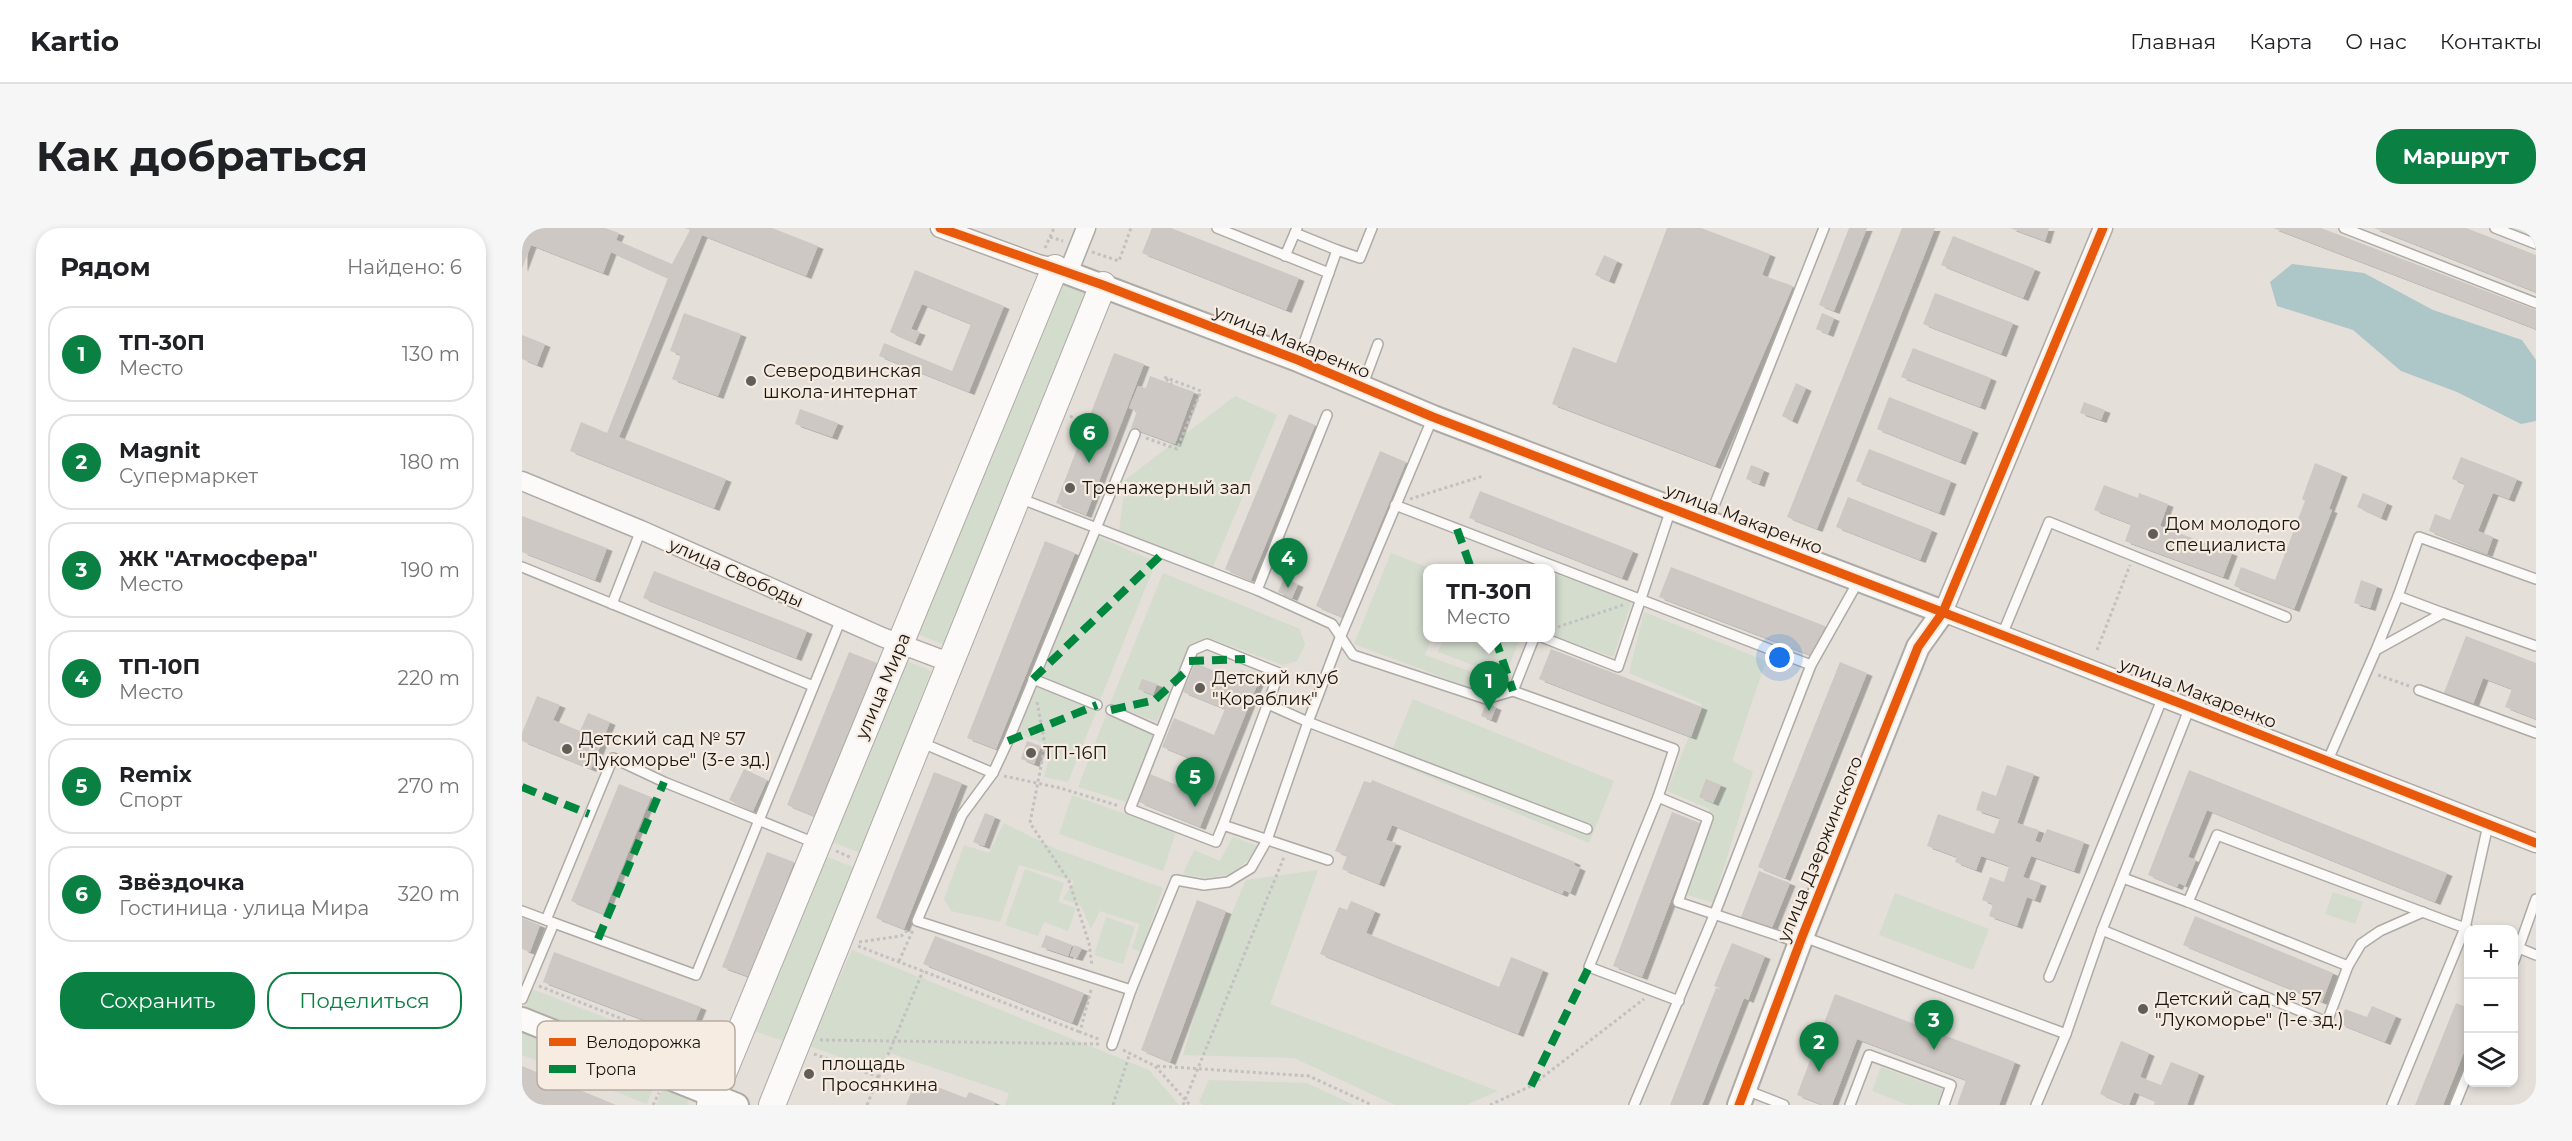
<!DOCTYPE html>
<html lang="ru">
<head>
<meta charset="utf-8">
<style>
  :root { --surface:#fff; --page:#f6f6f6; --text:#202124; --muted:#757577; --line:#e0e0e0; --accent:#0b8043 }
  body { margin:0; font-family:Montserrat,sans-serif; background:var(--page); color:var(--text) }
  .controls { position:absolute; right:18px; bottom:18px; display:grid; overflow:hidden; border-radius:12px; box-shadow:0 3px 9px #0003 }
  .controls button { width:54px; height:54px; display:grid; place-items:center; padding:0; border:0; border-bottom:2px solid var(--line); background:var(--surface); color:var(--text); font:30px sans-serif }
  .you { position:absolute; left:1258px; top:430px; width:21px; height:21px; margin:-15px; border:4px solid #fff; border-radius:50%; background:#1a73e8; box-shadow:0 0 0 9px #1a73e833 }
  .badge { display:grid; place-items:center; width:39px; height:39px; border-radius:50%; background:var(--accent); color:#fff; font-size:20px; font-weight:700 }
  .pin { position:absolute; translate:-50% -50px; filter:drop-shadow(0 2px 3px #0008) }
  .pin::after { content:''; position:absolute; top:32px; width:21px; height:18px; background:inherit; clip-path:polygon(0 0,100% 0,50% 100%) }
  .popup { position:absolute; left:901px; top:336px; width:132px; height:78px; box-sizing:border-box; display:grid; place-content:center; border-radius:12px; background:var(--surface); filter:drop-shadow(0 2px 4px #0005); font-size:20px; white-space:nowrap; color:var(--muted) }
  .popup b { font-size:22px; color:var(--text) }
  .popup::after { content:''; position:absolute; left:50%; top:100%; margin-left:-12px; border:12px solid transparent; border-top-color:var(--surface) }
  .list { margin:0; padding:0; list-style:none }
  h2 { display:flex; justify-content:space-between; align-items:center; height:78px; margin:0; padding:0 24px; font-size:26px }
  h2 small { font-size:20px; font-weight:400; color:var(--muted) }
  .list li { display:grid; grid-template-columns:39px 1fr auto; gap:18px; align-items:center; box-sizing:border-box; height:96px; margin:0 12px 12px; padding:0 12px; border:2px solid var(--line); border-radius:24px }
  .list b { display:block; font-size:22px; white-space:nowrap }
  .list p { margin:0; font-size:20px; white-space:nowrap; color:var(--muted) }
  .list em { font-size:20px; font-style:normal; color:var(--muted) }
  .actions { display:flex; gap:12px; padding:18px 24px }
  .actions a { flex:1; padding:14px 0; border:2px solid var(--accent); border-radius:24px; text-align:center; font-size:21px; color:var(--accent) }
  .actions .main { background:var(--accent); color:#fff }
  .icon { flex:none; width:33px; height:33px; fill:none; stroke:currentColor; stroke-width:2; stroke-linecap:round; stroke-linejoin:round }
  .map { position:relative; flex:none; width:2014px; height:877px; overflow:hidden; border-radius:24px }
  header { display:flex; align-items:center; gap:36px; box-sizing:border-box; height:84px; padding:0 30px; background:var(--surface); border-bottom:2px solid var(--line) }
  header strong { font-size:28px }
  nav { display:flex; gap:33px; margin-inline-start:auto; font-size:21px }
  .intro { display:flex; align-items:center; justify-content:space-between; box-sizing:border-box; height:144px; padding:0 36px }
  h1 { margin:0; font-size:42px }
  .button { padding:15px 27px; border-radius:24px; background:var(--accent); color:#fff; font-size:21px; font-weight:700 }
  main { display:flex; gap:36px; padding:0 36px }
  aside { flex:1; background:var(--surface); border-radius:24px; box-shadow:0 3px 9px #0003 }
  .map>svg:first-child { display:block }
</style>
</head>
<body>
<header>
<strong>Kartio</strong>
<nav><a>Главная</a><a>Карта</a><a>О нас</a><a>Контакты</a></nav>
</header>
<div class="intro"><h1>Как добраться</h1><a class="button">Маршрут</a></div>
<main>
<aside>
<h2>Рядом<small>Найдено: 6</small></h2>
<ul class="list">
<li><span class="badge">1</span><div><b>ТП-30П</b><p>Место</p></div><em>130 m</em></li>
<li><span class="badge">2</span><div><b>Magnit</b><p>Супермаркет</p></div><em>180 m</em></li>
<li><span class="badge">3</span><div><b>ЖК &quot;Атмосфера&quot;</b><p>Место</p></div><em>190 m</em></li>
<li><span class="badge">4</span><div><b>ТП-10П</b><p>Место</p></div><em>220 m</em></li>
<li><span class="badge">5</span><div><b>Remix</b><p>Спорт</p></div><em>270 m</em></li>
<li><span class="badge">6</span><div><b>Звёздочка</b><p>Гостиница · улица Мира</p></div><em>320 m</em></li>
</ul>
<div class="actions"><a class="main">Сохранить</a><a>Поделиться</a></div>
</aside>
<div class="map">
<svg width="2014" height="877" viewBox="0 0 2014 877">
  <defs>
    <filter id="shadow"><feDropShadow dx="5.5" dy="3" stdDeviation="0" flood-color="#0004"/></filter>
  </defs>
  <rect width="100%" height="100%" fill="#e4dfd9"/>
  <g fill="#d4dcce">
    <polygon points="552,56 567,63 423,417 393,405 534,57"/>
    <polygon points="713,168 755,187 691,339 597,306 603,252"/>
    <polygon points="577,309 634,334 578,472 518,449"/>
    <polygon points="869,325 907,340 906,340 906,410 910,410 903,427 969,451 963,465 832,416"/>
    <polygon points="641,345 778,401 783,417 775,433 761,437 684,409 667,417 635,494 588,476"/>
    <polygon points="1034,346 1110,373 1091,429 1029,407 1029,363"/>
    <polygon points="1122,384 1244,433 1210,533 1231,544 1191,675 1162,666 1188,581 1145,563 1180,476 1107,445"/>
    <polygon points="922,410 998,410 983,449 916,424"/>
    <polygon points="373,428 409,443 339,625 302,611"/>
    <polygon points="516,458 574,484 546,554 522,549 530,518 494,505"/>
    <polygon points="891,471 1092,553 1067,615 866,532"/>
    <polygon points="584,487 631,506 604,574 556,559"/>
    <polygon points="550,567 654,604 641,643 537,606"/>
    <polygon points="482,595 534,621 641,660 619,724 610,720 618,696 578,683 569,701 559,678 541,671 552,653 497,637 478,694 429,683 422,671 442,617 467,625"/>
    <path d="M711,609L736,618C716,649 696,654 661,646L672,622L698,633Z"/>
    <polygon points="293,624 333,640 265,814 226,801"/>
    <polygon points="503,641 542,655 536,674 554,680 546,703 522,694 516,708 483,697"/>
    <polygon points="796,642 748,776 976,863 944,877 873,877 772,830 661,827 687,738 724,652"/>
    <polygon points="1811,664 1841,674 1833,696 1803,686"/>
    <polygon points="1373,665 1467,701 1451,742 1357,707"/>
    <polygon points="584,689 613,699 601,736 572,727"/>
    <polygon points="330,722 627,842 657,877 483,877 487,865 365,824 358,843 287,818"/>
    <polygon points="10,761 151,816 140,842 1,785"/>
    <polygon points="0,800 134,853 125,876 0,827"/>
    <polygon points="158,818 186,828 171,850 147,845"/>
    <polygon points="1359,839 1422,862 1416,877 1386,877 1350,863"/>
    <polygon points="687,852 785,855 832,877 681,877 677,874"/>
    <polygon points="143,855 165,868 167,877 134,877"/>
  </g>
  <polygon fill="#adc6c7" points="1770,36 1842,45 1911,82 2000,112 2014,132 2014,193 1999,196 1935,164 1879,143 1831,102 1755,78 1748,54"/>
  <g fill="#cdc8c3" filter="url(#shadow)">
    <polygon points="0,0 83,0 97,5 94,12 150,36 168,2 162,0 250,0 296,18 284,48 180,7 97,209 204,251 192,280 48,223 59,194 85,205 146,50 89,24 81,45 9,17 0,41"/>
    <polygon points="630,0 649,0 777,50 764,82 620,25"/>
    <polygon points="1145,0 1179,0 1248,26 1240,47 1271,58 1193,238 1030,176 1051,119 1094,135"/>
    <polygon points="1327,0 1345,0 1312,83 1297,77"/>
    <polygon points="1380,0 1413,0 1295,301 1265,289"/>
    <polygon points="1488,0 1527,0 1523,13"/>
    <polygon points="1751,0 1799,0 2014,82 2014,101"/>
    <polygon points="1852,0 1944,0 2014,27 2014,64"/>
    <polygon points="1431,8 1513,41 1501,70 1419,37"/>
    <polygon points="1082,27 1095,33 1087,53 1073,47"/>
    <polygon points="393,42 482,78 447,164 357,128 362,115 430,143 449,96 400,76 389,101 398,104 393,115 368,104"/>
    <polygon points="1413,65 1491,95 1479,126 1401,96"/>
    <polygon points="162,85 219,106 196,168 150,151 159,127 148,123"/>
    <polygon points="1300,85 1312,90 1306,106 1294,101"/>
    <polygon points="0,107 23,116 15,137 0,131"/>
    <polygon points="1391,120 1469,150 1458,179 1379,149"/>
    <polygon points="592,125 622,136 564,287 534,275"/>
    <polygon points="628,148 672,164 653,216 609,200 615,183 607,180 616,158 624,160"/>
    <polygon points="1274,155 1284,160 1270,193 1260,188"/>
    <polygon points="1367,169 1451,202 1438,234 1355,201"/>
    <polygon points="1562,174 1583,182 1579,192 1558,185"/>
    <polygon points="278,181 316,195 310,209 273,196"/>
    <polygon points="767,186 793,197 729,352 703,341"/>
    <polygon points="1347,221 1429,253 1417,285 1334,253"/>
    <polygon points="858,223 884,234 820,389 794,378"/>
    <polygon points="1939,229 1995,251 1987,271 1971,265 1956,303 1971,309 1965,326 1907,303 1913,286 1928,292 1943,256 1930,251"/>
    <polygon points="1793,235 1820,246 1807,281 1810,282 1772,381 1712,358 1719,339 1753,352 1783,273 1780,271"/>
    <polygon points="1229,237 1242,242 1237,256 1224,251"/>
    <polygon points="1582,257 1616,270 1617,265 1646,276 1638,298 1710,325 1701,349 1603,313 1609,296 1572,282"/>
    <polygon points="958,263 1111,323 1100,350 947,290"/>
    <polygon points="1841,265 1865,275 1859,290 1835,279"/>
    <polygon points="1326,269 1410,302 1398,332 1314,299"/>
    <polygon points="0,288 85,320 73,352 0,324"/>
    <polygon points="523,313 553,325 474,521 445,510"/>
    <polygon points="1149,339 1303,398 1291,428 1137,369"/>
    <polygon points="132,343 285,403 274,430 121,370"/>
    <polygon points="762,350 776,356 770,370 756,364"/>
    <polygon points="1839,352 1855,358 1848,380 1832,375"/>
    <polygon points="1944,408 2014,435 2014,491 1983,479 1990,461 1961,450 1950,479 1921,467"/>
    <polygon points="1029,421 1180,479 1169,509 1017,451"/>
    <polygon points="327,424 355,435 292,588 265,577"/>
    <polygon points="1318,434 1345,445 1263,650 1236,639"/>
    <polygon points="673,435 715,452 719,442 738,450 678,599 617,574 628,546 669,563 680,535 640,519 652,490 692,507 703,481 661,464"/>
    <polygon points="620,451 635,456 631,467 616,461"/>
    <polygon points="15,468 38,477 31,492 58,503 66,485 88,494 69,541 0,513 0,505"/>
    <polygon points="964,475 974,479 969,492 959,488"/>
    <polygon points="505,513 519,518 512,536 499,531"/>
    <polygon points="1485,537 1512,546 1495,595 1517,602 1513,613 1519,615 1525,601 1562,614 1552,643 1509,628 1501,649 1519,655 1513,672 1505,669 1495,698 1467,688 1471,676 1460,672 1468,649 1482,654 1487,638 1459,628 1454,642 1433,634 1435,629 1405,618 1416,586 1472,606 1478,590 1454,582 1460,563 1474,568"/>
    <polygon points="222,541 245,552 231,583 207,572"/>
    <polygon points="1667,542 1925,645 1913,674 1685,582 1666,629 1674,632 1663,658 1657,655 1655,659 1626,647"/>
    <polygon points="412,544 440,555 382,701 354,690"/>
    <polygon points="1184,551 1199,557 1191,575 1177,569"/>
    <polygon points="850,552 1053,634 1052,637 1058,640 1048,665 1042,662 1040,666 870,597 864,612 874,615 857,656 820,641 825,628 813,623 842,553 849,555"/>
    <polygon points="97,556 129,569 81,686 49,673"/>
    <polygon points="1150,584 1178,595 1120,749 1091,738"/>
    <polygon points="463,585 473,589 462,618 451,614"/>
    <polygon points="245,624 272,634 228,749 200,739"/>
    <polygon points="1237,643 1268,655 1249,702 1219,689"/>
    <polygon points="675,672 704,683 648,834 619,822"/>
    <polygon points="829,673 853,683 844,705 977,759 989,729 1021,742 996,806 798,726 817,679 825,682"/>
    <polygon points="1673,688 1811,745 1800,774 1661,717"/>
    <polygon points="0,690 18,697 8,724 0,721"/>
    <polygon points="524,707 550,717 546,728 519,719"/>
    <polygon points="413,708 562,765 550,795 401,736"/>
    <polygon points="1210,715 1243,728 1226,772 1222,770 1180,877 1148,877 1194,760 1202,762 1192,758"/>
    <polygon points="552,717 560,720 555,730 548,728"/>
    <polygon points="32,724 179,779 167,809 21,754"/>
    <polygon points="1313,766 1493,834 1477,877 1435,877 1444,852 1335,811 1310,877 1301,877 1275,867"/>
    <polygon points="1934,775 1946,780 1946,814 1921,877 1893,877"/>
    <polygon points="1850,778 1874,788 1863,814 1818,796 1823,781 1845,789"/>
    <polygon points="1599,813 1627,825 1618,849 1639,857 1649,834 1677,845 1665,877 1632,877 1633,873 1612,864 1607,877 1604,877 1578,866"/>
    <polygon points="0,838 94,877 0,877"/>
    <polygon points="395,851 444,870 447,864 473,874 472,877 384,877"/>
  </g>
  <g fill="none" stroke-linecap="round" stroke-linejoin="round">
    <defs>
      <g id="service">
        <polyline points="695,0 807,45"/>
        <polyline points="1822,0 2014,75"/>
        <polyline points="1973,0 2014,16"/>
        <polyline points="773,5 815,22"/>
        <polyline points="763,28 775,0"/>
        <polyline points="776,132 815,22 838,30 850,0"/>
        <polyline points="840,159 856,116"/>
        <polyline points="613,206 486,513 471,545 440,587 395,693 609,762 654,652 682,657 706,654 729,640 745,612 786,494 1065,601"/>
        <polyline points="497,270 735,362 810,396 831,427 964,471 991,463 1152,521 1136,569"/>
        <polyline points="873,277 1289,437"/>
        <polyline points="1186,293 1302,0"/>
        <polyline points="0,339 291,458"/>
        <polyline points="735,362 805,187"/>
        <polyline points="1876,368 1897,309 2014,351"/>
        <polyline points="90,376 119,302"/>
        <polyline points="1921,385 2014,418"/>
        <polyline points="1480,407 1527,294 1764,389"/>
        <polyline points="1022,410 1096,439 1149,281"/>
        <polyline points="511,451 575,477"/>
        <polyline points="1897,462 2014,505"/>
        <polyline points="991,463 1012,410"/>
        <polyline points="746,476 786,494 818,410 911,189"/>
        <polyline points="589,482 638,504"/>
        <polyline points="398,514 471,545"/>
        <polyline points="1806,532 1854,422 1921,385 1876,368 1854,422"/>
        <polyline points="701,597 757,445 685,416 671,422 608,581 694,614 701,597 806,632"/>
        <polyline points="1601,650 1666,674 1695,607 1943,700 1966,597"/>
        <polyline points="1666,674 1826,738 1839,716 1858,703 1901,684"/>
        <polyline points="0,683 24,692"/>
        <polyline points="32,695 24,692 91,530 142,554 293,615"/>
        <polyline points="1580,702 1805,794 1826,738"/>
        <polyline points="1282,709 1544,806"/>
        <polyline points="1992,718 2014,727"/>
        <polyline points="1992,733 2014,671"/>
        <polyline points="1527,749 1641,469"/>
        <polyline points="0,771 32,695 174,747 319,391"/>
        <polyline points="1157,773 1067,739 1136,569 1186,590 1156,674 1278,715"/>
        <polyline points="590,817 609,762"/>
        <polyline points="1224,862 1262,877"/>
        <polyline points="1112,877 1193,685 1289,437 1337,352"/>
        <polyline points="1328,877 1347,827 1429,857 1422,877"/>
        <polyline points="1514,877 1544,806 1580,702 1668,479"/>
        <polyline points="1870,877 1943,700 1946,701"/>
        <polyline points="1933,877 1946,845"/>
      </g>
      <g id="minor">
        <polyline points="418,0 516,36 533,40"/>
        <polyline points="1581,0 1421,384 2014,615"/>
        <polyline points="546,45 564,0"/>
        <polyline points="0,253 119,302 360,409 429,435"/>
      </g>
      <g id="tertiary">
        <polyline points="533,40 776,132 911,189 1421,384 1396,419 1280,709 1217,877"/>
        <polyline points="0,791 215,877"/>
      </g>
      <g id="secondary">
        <polyline points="188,877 533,40"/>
        <polyline points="250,877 581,57"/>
      </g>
    </defs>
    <use href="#service" stroke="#aeaaa5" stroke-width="12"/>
    <use href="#minor" stroke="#aeaaa5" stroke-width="21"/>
    <use href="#tertiary" stroke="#aeaaa5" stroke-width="26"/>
    <use href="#secondary" stroke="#aeaaa5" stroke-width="28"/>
    <g stroke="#c2c1c0" stroke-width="3" stroke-dasharray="3 3" stroke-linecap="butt">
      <polyline points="528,9 541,13"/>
      <polyline points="523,20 532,0"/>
      <polyline points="570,24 597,33 609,0"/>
      <polyline points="548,188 565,196"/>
      <polyline points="624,210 655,221 679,163 642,149 650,156"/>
      <polyline points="888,271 961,248"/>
      <polyline points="1030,401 1101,377"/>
      <polyline points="1575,422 1608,337"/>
      <polyline points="1856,447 1887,458"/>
      <polyline points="515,474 523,517 508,595 547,653 567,715 570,738"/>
      <polyline points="482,548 538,560 597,578"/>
      <polyline points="314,623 330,630"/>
      <polyline points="337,714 379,708 387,701"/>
      <polyline points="336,718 558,804"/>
      <polyline points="377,733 391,702"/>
      <polyline points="17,758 189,826"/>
      <polyline points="569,762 558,804 579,812"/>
      <polyline points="298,812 579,816"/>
      <polyline points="601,822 633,838 668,877"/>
      <polyline points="292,826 357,849"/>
      <polyline points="150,831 158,813"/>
      <polyline points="635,838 787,848 850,877"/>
      <polyline points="131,877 137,865"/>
      <polyline points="345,877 401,743"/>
      <polyline points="591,877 608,825"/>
      <polyline points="661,877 762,629"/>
      <polyline points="968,877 1009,858 1122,771"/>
    </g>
    <use href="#service" stroke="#fbfaf9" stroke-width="9"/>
    <use href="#minor" stroke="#fbfaf9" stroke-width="18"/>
    <use href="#tertiary" stroke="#fbfaf9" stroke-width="22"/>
    <use href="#secondary" stroke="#fbfaf9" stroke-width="26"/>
    <g stroke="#00873e" stroke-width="8" stroke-dasharray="15 8" stroke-linecap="butt">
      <polyline points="935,301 949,340"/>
      <polyline points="973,410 991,463"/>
      <polyline points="667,433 723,431"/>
      <polyline points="511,451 640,326"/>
      <polyline points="589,482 633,472 662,445"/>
      <polyline points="486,513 575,477"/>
      <polyline points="0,559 67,586"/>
      <polyline points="76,711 142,554"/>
      <polyline points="1009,858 1067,739"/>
    </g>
    <defs>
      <g id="cycleway">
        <polyline points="418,0 581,57 776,132 911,189 1668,479 2014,615"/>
        <polyline points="1217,877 1280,709 1396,419 1421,384 1581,0"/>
      </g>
    </defs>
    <use href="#cycleway" stroke="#f7ece1" stroke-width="13"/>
    <use href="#cycleway" stroke="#e8590c" stroke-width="9"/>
  </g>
  <g fill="#615d58" stroke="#f7ece1" stroke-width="2">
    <circle cx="229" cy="153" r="6"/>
    <circle cx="548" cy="260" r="6"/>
    <circle cx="1631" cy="306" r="6"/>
    <circle cx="678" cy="460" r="6"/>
    <circle cx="45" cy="521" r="6"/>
    <circle cx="509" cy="525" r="6"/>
    <circle cx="1621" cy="781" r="6"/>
    <circle cx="287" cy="846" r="6"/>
  </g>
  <g text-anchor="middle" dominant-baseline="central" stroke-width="4.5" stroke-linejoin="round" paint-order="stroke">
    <g font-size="18" fill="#1a1713" stroke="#f7ece1">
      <text transform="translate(770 114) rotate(22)">улица Макаренко</text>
      <text transform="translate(1222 291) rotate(21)">улица Макаренко</text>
      <text transform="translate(214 345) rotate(24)">улица Свободы</text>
      <text transform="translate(361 458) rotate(-67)">улица Мира</text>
      <text transform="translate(1676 465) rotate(21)">улица Макаренко</text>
      <text transform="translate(1298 621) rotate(-68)">улица Дзержинского</text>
    </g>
    <g font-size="18" fill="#1a1713" stroke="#f7ece1" text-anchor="start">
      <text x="241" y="143">Северодвинская<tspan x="241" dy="21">школа-интернат</tspan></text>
      <text x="560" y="260">Тренажерный зал</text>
      <text x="1643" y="296">Дом молодого<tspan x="1643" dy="21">специалиста</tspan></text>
      <text x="690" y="450">Детский клуб<tspan x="690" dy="21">"Кораблик"</tspan></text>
      <text x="57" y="511">Детский сад № 57<tspan x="57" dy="21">"Лукоморье" (3-е зд.)</tspan></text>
      <text x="521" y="525">ТП-16П</text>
      <text x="1633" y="771">Детский сад № 57<tspan x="1633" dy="21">"Лукоморье" (1-е зд.)</tspan></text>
      <text x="299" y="836">площадь<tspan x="299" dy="21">Просянкина</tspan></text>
    </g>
  </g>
  <rect x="15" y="793" width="198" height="69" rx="9" fill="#f7ece1" stroke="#b5aca3" stroke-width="1.5"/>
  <rect x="27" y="810" width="27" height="8" fill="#e8590c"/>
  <rect x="27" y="837" width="27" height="8" fill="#00873e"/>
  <g font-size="16" fill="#1a1713">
    <text x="64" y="820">Велодорожка</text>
    <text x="64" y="847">Тропа</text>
  </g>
</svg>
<div class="controls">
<button>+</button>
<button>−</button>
<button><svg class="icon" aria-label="layers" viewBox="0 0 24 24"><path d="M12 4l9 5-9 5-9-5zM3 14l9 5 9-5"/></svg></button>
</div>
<div class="you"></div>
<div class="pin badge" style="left:967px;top:483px">1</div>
<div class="popup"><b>ТП-30П</b>Место</div>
<div class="pin badge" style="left:1297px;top:844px">2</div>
<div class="pin badge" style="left:1412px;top:822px">3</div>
<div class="pin badge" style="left:766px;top:360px">4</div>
<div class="pin badge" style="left:673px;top:579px">5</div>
<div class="pin badge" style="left:567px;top:235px">6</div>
</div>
</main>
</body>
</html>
